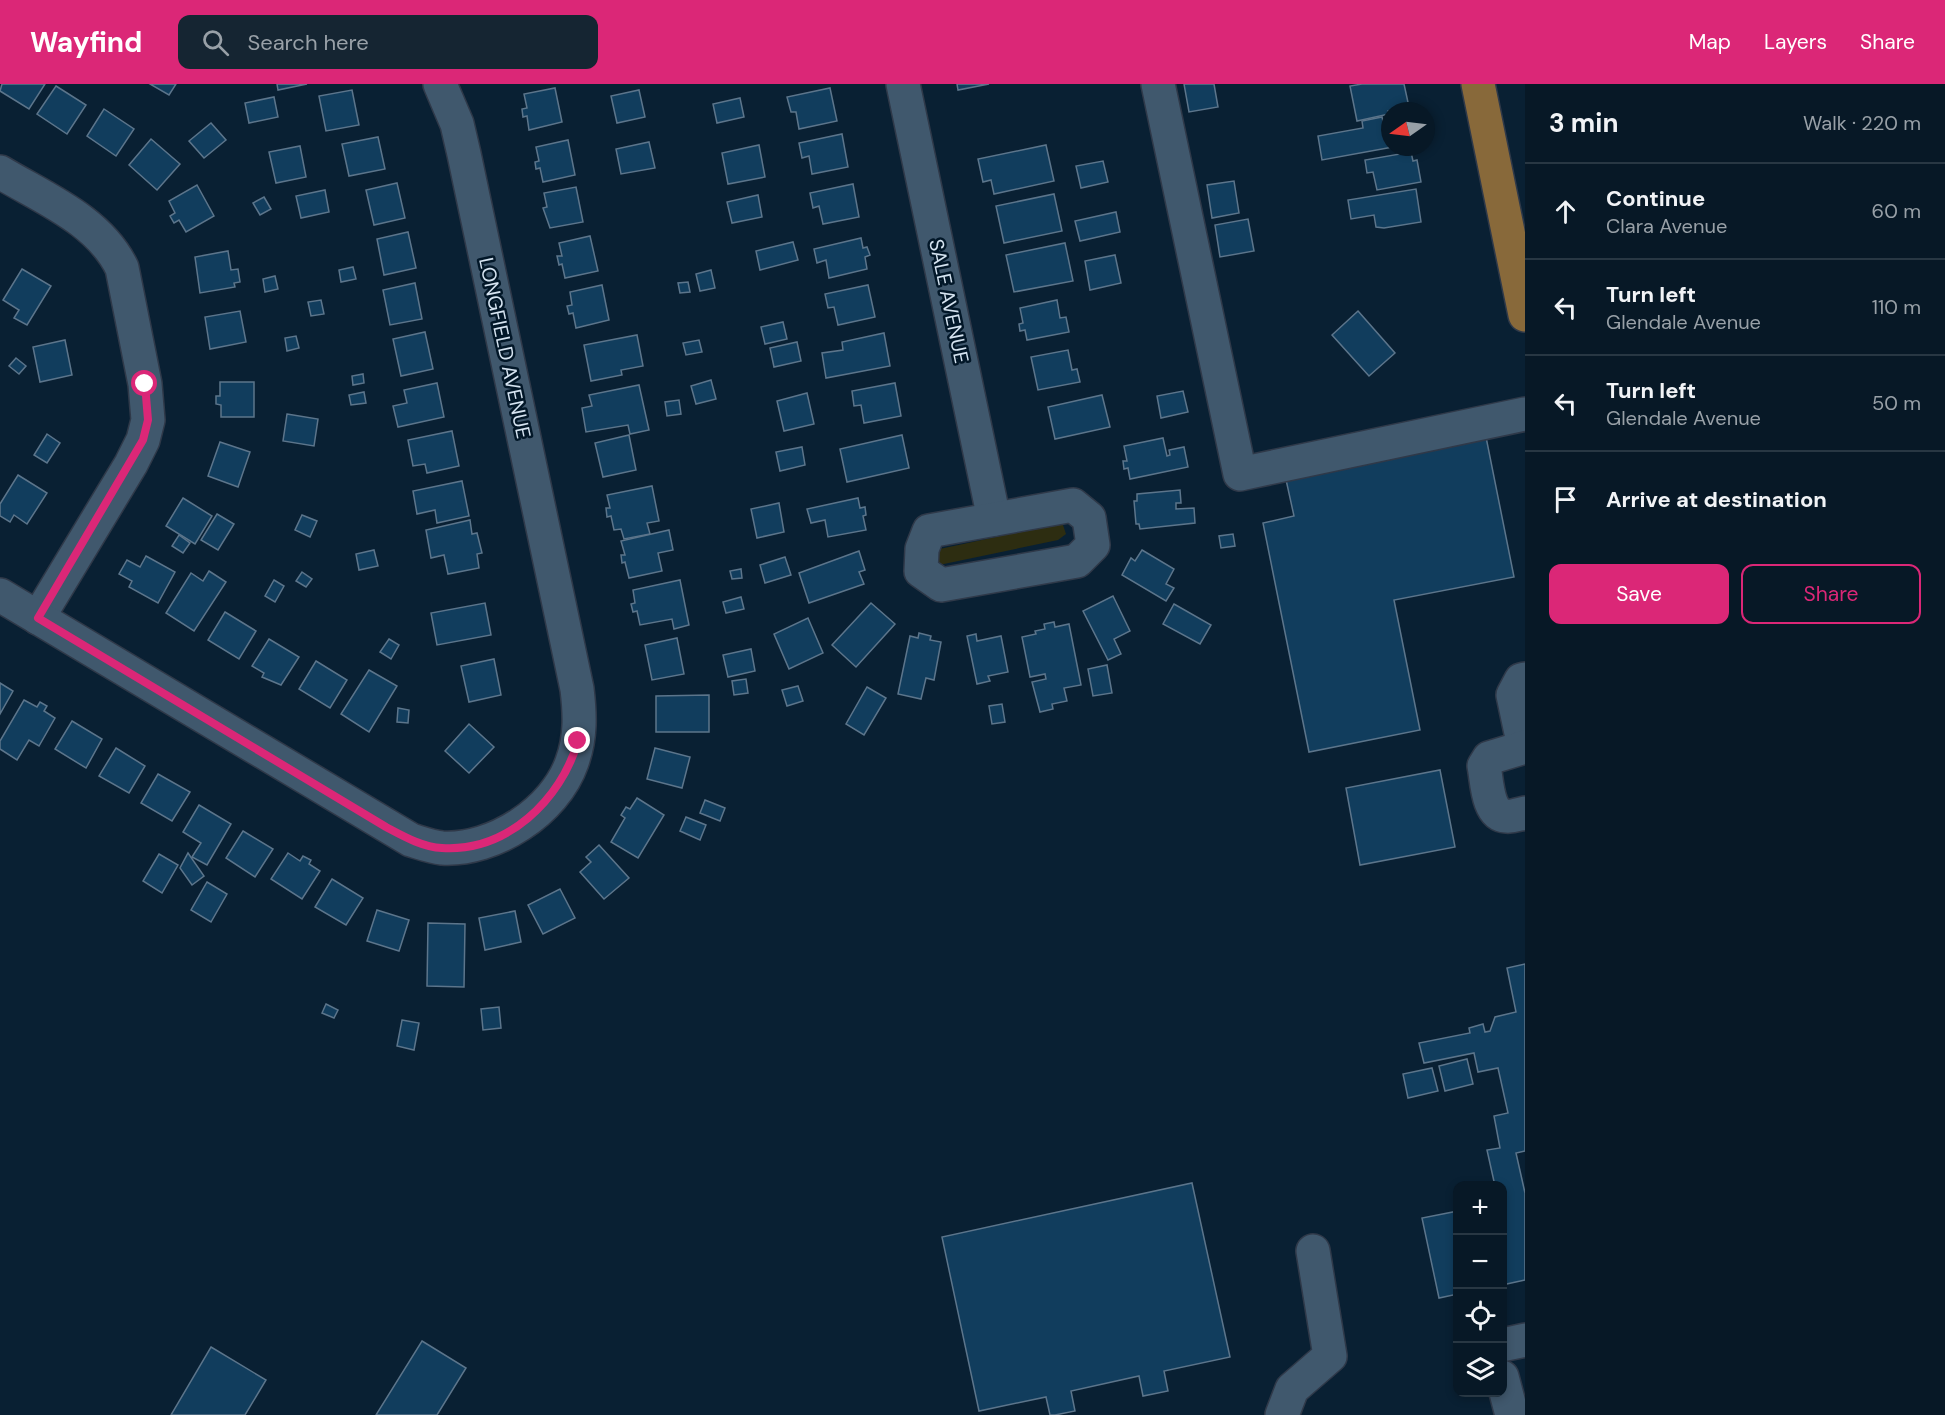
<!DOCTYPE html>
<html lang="en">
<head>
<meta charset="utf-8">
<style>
  :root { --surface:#071826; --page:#152532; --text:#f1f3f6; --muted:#98a0a7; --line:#283743; --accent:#db2777 }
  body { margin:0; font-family:"DM Sans",sans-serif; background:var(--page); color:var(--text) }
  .controls { position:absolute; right:18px; bottom:18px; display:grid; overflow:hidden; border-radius:12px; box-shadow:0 3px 9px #0003 }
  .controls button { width:54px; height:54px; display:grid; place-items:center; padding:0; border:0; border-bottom:2px solid var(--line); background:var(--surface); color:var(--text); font:30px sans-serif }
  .compass { position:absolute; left:1381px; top:18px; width:54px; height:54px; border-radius:50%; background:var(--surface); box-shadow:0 3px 9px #0003; rotate:256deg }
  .stop { position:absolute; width:18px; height:18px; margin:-14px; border:4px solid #db2777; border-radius:50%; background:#fff }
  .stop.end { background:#db2777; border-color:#fff; box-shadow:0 2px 6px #0008 }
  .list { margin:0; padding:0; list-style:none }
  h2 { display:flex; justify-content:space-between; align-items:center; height:78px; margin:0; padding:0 24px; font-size:26px }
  h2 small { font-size:20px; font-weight:400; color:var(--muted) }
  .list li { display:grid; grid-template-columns:39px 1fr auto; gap:18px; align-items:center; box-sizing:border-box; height:96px; padding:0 24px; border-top:2px solid var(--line) }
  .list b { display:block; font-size:22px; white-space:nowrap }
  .list p { margin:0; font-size:20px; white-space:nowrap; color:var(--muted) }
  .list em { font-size:20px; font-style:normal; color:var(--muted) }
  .actions { display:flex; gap:12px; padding:18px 24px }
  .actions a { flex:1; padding:14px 0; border:2px solid var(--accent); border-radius:12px; text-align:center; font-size:21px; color:var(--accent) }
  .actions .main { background:var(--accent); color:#fff }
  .icon { flex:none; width:33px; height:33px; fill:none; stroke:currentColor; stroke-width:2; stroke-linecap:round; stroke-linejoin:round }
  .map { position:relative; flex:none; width:1525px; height:1331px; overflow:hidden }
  header { display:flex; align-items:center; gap:36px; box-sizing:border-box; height:84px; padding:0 30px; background:var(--accent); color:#fff }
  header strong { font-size:28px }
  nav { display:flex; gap:33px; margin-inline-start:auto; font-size:21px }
  .search { width:420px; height:54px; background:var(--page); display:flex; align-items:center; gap:15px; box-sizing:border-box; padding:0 21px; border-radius:12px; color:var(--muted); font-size:22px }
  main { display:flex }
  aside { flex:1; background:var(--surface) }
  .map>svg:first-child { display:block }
</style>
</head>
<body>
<header>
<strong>Wayfind</strong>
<div class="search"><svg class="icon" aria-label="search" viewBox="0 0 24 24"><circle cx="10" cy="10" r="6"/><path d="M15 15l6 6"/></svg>Search here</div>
<nav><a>Map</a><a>Layers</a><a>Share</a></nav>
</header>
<main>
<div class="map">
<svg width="1525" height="1331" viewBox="0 0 1525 1331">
  <rect width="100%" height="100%" fill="#092033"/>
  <polygon fill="#2d2d11" points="1057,440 1063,441 1066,450 1058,456 939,481 928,470 935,466"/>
  <g fill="#113d5d" stroke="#5c758b" stroke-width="1.5">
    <polygon points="2,0 45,0 29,25 0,7"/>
    <polygon points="150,0 176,0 169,11"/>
    <polygon points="277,0 307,0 278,6"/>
    <polygon points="957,0 989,0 958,6"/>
    <polygon points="1184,0 1214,0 1218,23 1189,28"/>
    <polygon points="1362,0 1404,0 1409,23 1388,27 1389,30 1357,37 1350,2"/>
    <polygon points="56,2 86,21 67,50 37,30"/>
    <polygon points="555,4 562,38 529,46 527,32 523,33 522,25 527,24 524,10"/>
    <polygon points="830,4 837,37 799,45 796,28 791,28 787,13"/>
    <polygon points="352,6 359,41 326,47 319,12"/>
    <polygon points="639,6 645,33 617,39 611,12"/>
    <polygon points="274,13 278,33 249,39 245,19"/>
    <polygon points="740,14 744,33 717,39 713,20"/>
    <polygon points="104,25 134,45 116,72 87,52"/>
    <polygon points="1382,33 1383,37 1390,35 1390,63 1393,63 1322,76 1318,52 1363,44 1362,37"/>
    <polygon points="211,39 226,56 204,74 189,57"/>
    <polygon points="842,50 848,83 812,90 809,72 802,74 799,59"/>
    <polygon points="378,53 385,85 349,92 342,60"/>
    <polygon points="151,55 180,80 157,106 129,81"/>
    <polygon points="568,56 575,91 543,98 540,84 536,85 535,78 539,77 536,63"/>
    <polygon points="649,58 655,84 621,90 616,65"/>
    <polygon points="759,61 765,93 728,100 722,69"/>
    <polygon points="1046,61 1054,97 994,110 991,96 983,98 978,75"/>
    <polygon points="300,62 306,93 276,99 269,68"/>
    <polygon points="1411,68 1413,77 1417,76 1421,98 1377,106 1373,88 1367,89 1365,76"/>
    <polygon points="1103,77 1108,98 1081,104 1076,82"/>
    <polygon points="1234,97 1239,129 1212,134 1207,101"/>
    <polygon points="397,99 405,134 374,141 366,106"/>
    <polygon points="853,100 859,133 823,140 819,122 813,124 810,109"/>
    <polygon points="197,101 214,132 186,148 179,136 174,139 170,132 175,129 169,117"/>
    <polygon points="576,103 583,138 550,144 543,124 547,123 544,109"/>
    <polygon points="1416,105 1421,138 1384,144 1376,143 1374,131 1351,135 1348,116"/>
    <polygon points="325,106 329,128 301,134 296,112"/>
    <polygon points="1054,110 1062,147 1004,159 996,122"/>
    <polygon points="758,111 762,133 732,139 727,118"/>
    <polygon points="264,113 271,125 260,131 253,119"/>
    <polygon points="1116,128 1120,148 1080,157 1075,137"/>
    <polygon points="1248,135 1254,167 1220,173 1215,141"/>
    <polygon points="408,148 416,184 384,191 377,155"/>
    <polygon points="590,152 598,187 565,194 562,180 559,181 557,172 562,172 559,159"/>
    <polygon points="861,154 863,164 867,163 870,171 865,173 867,185 829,194 826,176 817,179 814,165"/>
    <polygon points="793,158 798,176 760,186 756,167"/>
    <polygon points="1065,159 1073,197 1014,208 1006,171"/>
    <polygon points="228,167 231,186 238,185 240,198 234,199 235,203 200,209 195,173"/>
    <polygon points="1115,171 1121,199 1090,206 1085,177"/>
    <polygon points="353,183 356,195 341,198 339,186"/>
    <polygon points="22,185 51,202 27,241 14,234 19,226 3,216"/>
    <polygon points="711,186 715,204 700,207 696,190"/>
    <polygon points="275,192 278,205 265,208 263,195"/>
    <polygon points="688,198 690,208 680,209 678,199"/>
    <polygon points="415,199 422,235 390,241 383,206"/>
    <polygon points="602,201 609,236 576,244 573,229 569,230 567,222 572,221 570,208"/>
    <polygon points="868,201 875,233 838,241 834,223 828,224 825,210"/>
    <polygon points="321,216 324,230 311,232 308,218"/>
    <polygon points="1057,216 1060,234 1066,233 1069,248 1027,256 1025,246 1020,247 1019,240 1023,239 1020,224"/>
    <polygon points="240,227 246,258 210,265 205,233"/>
    <polygon points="1358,227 1395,269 1369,292 1332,251"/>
    <polygon points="783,238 787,255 765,260 761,243"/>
    <polygon points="425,248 433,285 401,292 393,255"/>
    <polygon points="884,249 890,282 826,294 822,269 843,266 842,258"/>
    <polygon points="637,251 643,282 621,286 622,291 591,297 584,261"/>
    <polygon points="296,252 299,264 287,267 285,254"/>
    <polygon points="65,256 72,291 40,298 33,263"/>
    <polygon points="699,256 702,268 686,271 683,259"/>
    <polygon points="797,258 801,277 774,283 770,264"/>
    <polygon points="1068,266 1072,286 1077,285 1080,298 1038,306 1031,273"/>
    <polygon points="16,274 26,282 19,290 9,282"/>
    <polygon points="363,290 364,299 353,301 352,292"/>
    <polygon points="711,296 716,315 696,320 691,302"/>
    <polygon points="220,298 254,298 254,333 221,333 221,321 216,320 216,312 220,312"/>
    <polygon points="437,299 444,333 398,343 393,322 407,319 404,306"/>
    <polygon points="895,299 901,332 864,339 861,321 854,322 852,307"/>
    <polygon points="639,301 649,346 630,350 628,341 586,348 582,324 592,322 589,311"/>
    <polygon points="1183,307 1188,328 1161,334 1157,312"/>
    <polygon points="364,308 366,319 351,321 349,311"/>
    <polygon points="807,309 814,340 784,347 777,317"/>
    <polygon points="1102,311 1110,343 1055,355 1048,323"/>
    <polygon points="679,316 681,330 667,332 665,318"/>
    <polygon points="287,330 318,335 314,362 283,357"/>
    <polygon points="1484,343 1514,493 1394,516 1420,646 1309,668 1263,439 1294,432 1283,382"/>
    <polygon points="452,347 459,382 427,389 425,380 413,382 408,356"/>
    <polygon points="47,350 60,359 47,379 34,371"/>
    <polygon points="629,351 636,386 603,393 595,359"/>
    <polygon points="902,351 909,384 847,398 840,365"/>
    <polygon points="1163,354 1167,372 1170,371 1169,366 1184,363 1188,383 1130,395 1128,384 1124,385 1123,377 1127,377 1124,362"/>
    <polygon points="220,358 250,368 238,403 208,392"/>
    <polygon points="802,363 805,381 780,387 776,368"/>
    <polygon points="18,391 47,409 27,440 14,431 10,438 0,432 0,420"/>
    <polygon points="462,397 469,432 437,439 435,426 417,430 413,407"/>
    <polygon points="652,402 659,437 647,439 650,450 624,455 621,445 614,446 611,432 607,433 606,424 610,424 607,411"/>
    <polygon points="1180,406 1181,419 1176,419 1176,425 1194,424 1195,439 1140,445 1139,440 1136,440 1134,417 1137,417 1137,410"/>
    <polygon points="183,414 212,432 195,460 166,442"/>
    <polygon points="858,414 860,424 865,423 866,431 863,432 866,446 828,453 825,436 811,439 807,425"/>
    <polygon points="779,419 784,448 757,454 751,425"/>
    <polygon points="217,430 234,440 218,466 201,456"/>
    <polygon points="302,431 317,437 310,453 295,446"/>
    <polygon points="470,436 472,450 477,449 482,469 477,470 479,484 448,490 444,471 431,474 426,446"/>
    <polygon points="669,446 673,466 658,469 662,487 629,494 625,478 622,479 621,471 625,471 621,457"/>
    <polygon points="1233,450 1235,462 1221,464 1219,452"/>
    <polygon points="179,451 190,459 183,469 172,462"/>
    <polygon points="374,466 378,482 359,486 356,470"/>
    <polygon points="1142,466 1174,485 1166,500 1174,504 1166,517 1122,491 1131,474 1135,477"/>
    <polygon points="859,467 865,486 859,488 864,500 809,519 799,489"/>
    <polygon points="146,472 175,488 158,519 129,503 132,497 119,490 127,476 140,483"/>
    <polygon points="785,473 791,491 765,499 760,481"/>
    <polygon points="741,485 742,494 732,495 730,487"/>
    <polygon points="209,487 226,498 194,547 166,529 191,489 203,497"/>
    <polygon points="302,488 312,495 306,503 296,497"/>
    <polygon points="274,496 284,502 275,518 265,512"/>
    <polygon points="680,496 689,541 674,545 672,535 640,541 637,527 633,528 631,520 635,519 633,506"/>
    <polygon points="1113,512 1130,547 1114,555 1121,570 1108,576 1083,527"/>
    <polygon points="741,513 744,525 726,529 723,518"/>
    <polygon points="485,519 491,551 437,561 431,529"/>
    <polygon points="871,519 895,540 856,583 832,561"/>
    <polygon points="1174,520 1211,541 1200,560 1163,540"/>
    <polygon points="225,528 256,547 239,575 208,556"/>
    <polygon points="808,534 823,569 789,585 774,550"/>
    <polygon points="1054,538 1055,543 1069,540 1081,601 1064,604 1067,617 1052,620 1053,625 1040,628 1032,598 1046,595 1045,590 1030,593 1022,553 1036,550 1035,547 1045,545 1044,540"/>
    <polygon points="919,549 931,552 930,556 941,558 934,596 926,594 921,615 898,610 910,552 918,554"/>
    <polygon points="976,550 977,557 1001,552 1008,588 988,592 990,597 977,600 967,552"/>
    <polygon points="677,554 684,590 652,596 645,561"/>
    <polygon points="269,555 299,573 281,601 262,593 264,589 252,582"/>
    <polygon points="389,555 399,561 391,575 380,568"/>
    <polygon points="751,565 755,587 728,593 723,571"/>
    <polygon points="494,575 501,611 469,618 461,582"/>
    <polygon points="316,577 347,596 330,624 299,605"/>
    <polygon points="1107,581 1112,609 1093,612 1088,585"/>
    <polygon points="369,586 397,602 369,648 341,630"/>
    <polygon points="746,595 748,609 734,611 732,597"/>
    <polygon points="0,599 13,607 0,630"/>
    <polygon points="798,602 803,617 787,622 782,606"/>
    <polygon points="867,603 886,614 864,651 846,640"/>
    <polygon points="709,611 709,648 656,648 656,612"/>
    <polygon points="24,616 37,623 40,618 47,622 44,627 55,634 39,662 29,656 17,676 0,665 0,657"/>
    <polygon points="1002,620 1005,638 992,640 989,622"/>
    <polygon points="398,624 409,626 408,639 397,638"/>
    <polygon points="72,637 102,655 86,684 55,665"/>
    <polygon points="469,640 494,663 469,689 445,667"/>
    <polygon points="116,664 145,682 129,709 99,692"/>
    <polygon points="655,664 690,673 682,704 647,695"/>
    <polygon points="1440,686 1455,763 1360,781 1346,704"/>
    <polygon points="158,690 190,708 172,737 141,719"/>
    <polygon points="637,714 664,731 638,774 611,758 625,734 621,731 626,723 630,725"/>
    <polygon points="705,716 725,724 720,737 700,729"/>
    <polygon points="199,721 231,740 207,781 192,773 201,759 183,748"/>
    <polygon points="686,733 706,741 700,756 680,747"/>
    <polygon points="243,747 273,765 255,793 226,774"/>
    <polygon points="599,761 629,794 604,815 580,788 591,778 586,773"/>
    <polygon points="188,769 204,792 192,801 180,784"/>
    <polygon points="288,769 300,777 303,772 311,776 309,780 320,787 302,815 271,795"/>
    <polygon points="159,770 178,781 162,809 143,797"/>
    <polygon points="332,795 363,814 346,841 315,823"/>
    <polygon points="207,798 227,810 211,838 191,826"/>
    <polygon points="560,805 575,834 543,850 528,821"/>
    <polygon points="377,826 409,836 399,867 367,857"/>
    <polygon points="515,827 521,858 485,866 479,834"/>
    <polygon points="428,839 465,840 464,903 427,902"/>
    <polygon points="1525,880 1525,1067 1516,1069 1525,1109 1525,1196 1502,1201 1502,1102 1495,1102 1487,1066 1500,1064 1494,1032 1508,1029 1498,984 1478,988 1474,969 1424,979 1419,959 1470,949 1469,944 1483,940 1485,948 1490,947 1495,933 1516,928 1507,884"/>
    <polygon points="326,920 338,926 334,934 322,929"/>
    <polygon points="499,923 501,944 483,946 481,925"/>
    <polygon points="402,936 419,939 414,966 397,962"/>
    <polygon points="1467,975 1473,1000 1445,1007 1439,982"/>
    <polygon points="1432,984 1438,1007 1408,1014 1403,990"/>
    <polygon points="1192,1099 1230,1273 1164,1287 1168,1307 1143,1312 1139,1292 1071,1307 1075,1327 1055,1331 1050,1331 1046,1313 979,1327 942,1153"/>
    <polygon points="1458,1127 1458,1210 1439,1214 1422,1134"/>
    <polygon points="422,1257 466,1284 437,1331 376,1331"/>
    <polygon points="211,1263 266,1296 245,1331 171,1331"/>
  </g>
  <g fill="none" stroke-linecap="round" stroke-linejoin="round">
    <defs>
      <g id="minor">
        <polyline points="903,0 994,435"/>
        <polyline points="1158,0 1240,390 1525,330"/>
        <path d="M0,88C43,114 99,136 122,184L145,300L148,336L143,356L131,380L38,534"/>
        <polygon points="1073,421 1089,434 1093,461 1077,477 941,501 921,487 922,465 929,447"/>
        <path d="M0,511L411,756C421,759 432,763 442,764C494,767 555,727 572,678C581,653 580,630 577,605L464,70L457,40L440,0"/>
        <polyline points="1524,663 1513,611 1521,596 1525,595"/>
        <path d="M1525,663L1489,674L1484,682C1487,696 1487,731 1506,732C1512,733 1519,730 1525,729"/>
        <polyline points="1502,1261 1525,1256"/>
        <polyline points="1502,1293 1512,1331"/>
        <polyline points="1282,1331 1292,1305 1330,1272 1313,1167"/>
      </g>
      <polyline id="major" points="1478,0 1525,231"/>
    </defs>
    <use href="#minor" stroke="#2f3949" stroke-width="36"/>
    <use href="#major" stroke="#2f3949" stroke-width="36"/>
    <use href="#minor" stroke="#40586d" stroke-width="33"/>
    <use href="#major" stroke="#88693a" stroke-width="33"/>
  </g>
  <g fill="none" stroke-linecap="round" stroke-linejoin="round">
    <path stroke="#db2777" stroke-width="8" d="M145,300L148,336L143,356L38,534L386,743C403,752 422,763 442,764C507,768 561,716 578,657"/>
  </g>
  <g text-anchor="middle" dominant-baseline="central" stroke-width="5" stroke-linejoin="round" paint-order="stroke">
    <g font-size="20" fill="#d6e4f1" stroke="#021728">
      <text transform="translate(949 217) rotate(78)">SALE AVENUE</text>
      <text transform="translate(505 264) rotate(78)">LONGFIELD AVENUE</text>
    </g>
  </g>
</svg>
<div class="controls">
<button>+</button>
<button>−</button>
<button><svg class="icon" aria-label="locate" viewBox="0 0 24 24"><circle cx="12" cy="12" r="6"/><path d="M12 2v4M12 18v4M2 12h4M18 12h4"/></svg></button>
<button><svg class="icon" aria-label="layers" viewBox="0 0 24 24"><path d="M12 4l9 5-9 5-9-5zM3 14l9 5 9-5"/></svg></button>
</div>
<svg class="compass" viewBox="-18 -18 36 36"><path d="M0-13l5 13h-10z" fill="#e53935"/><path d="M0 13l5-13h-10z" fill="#98a0a7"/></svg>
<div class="stop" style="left:145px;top:300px"></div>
<div class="stop end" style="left:578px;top:657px"></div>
</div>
<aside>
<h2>3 min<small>Walk · 220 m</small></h2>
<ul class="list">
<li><svg class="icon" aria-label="ahead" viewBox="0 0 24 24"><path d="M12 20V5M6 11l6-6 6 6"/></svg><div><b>Continue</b><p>Clara Avenue</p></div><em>60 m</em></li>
<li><svg class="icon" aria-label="left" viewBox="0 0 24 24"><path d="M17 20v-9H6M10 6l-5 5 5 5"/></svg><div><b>Turn left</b><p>Glendale Avenue</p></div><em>110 m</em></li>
<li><svg class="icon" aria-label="left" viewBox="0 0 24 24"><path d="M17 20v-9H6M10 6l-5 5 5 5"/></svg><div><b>Turn left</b><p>Glendale Avenue</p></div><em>50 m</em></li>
<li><svg class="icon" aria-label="arrive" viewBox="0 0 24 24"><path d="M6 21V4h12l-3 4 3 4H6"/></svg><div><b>Arrive at destination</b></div></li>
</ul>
<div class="actions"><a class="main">Save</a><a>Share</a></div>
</aside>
</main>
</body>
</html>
